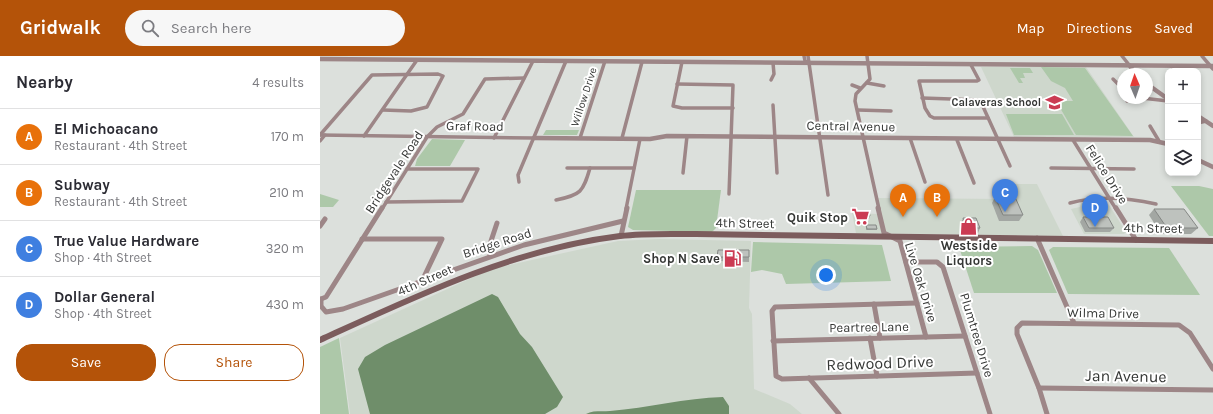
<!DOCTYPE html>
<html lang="en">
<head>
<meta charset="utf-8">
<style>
  :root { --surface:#fff; --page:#f7f7f7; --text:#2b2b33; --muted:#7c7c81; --line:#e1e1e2; --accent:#b45309 }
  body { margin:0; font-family:Karla,sans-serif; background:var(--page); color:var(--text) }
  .controls { position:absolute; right:12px; top:12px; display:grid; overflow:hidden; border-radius:8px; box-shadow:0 2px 6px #0003 }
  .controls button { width:36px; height:36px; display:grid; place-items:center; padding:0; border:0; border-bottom:1px solid var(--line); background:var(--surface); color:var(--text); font:20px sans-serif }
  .compass { position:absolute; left:797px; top:12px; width:36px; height:36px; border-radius:50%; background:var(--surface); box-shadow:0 2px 6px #0003; rotate:358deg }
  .you { position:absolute; left:506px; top:219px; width:14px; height:14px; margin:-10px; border:3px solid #fff; border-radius:50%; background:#1a73e8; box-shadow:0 0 0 6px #1a73e833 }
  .badge { display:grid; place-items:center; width:26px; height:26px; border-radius:50%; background:var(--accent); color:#fff; font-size:13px; font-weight:700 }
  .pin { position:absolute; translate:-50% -33px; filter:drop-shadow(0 1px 2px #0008) }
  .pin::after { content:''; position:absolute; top:21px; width:14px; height:12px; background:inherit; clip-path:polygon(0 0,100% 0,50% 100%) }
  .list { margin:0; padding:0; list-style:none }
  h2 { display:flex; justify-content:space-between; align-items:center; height:52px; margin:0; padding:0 16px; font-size:17px }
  h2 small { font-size:13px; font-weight:400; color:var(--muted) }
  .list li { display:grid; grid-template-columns:26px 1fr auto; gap:12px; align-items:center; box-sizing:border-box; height:56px; padding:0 16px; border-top:1px solid var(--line) }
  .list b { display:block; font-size:15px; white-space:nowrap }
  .list p { margin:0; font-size:13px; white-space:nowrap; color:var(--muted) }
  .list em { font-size:13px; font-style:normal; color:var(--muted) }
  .actions { display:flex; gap:8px; padding:12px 16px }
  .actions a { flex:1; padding:9px 0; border:1px solid var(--accent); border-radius:16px; text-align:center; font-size:14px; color:var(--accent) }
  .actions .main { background:var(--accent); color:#fff }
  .icon { flex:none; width:22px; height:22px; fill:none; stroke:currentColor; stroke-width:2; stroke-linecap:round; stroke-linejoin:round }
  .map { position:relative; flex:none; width:893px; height:358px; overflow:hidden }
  header { display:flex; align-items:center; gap:24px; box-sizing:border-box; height:56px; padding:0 20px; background:var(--accent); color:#fff }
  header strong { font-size:19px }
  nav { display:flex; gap:22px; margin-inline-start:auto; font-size:14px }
  .search { width:280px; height:36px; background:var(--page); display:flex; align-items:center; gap:10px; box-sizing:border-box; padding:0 14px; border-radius:22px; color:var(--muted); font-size:15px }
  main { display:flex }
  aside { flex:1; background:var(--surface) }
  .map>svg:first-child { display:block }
</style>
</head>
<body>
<header>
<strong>Gridwalk</strong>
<div class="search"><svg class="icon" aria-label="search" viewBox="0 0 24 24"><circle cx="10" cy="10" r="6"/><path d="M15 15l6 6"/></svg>Search here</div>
<nav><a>Map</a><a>Directions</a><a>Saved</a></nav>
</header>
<main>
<aside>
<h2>Nearby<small>4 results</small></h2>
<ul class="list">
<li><span class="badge" style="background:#e8710a">A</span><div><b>El Michoacano</b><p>Restaurant · 4th Street</p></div><em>170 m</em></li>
<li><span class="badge" style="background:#e8710a">B</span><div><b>Subway</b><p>Restaurant · 4th Street</p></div><em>210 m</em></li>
<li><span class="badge" style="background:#3f7fe0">C</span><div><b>True Value Hardware</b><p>Shop · 4th Street</p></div><em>320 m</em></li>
<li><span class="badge" style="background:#3f7fe0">D</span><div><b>Dollar General</b><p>Shop · 4th Street</p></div><em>430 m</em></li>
</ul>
<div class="actions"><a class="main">Save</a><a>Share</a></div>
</aside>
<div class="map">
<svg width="893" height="358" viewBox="0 0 893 358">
  <rect width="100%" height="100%" fill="#dce0dc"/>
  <g fill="#ced7cc">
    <polygon points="661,11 766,11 814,81 694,81"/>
    <polygon points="683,128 717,128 743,180 536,177 532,157 558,158 555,142 689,143"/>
    <polygon points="761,147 785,147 789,149 806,176 804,178 764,178 751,153 760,151"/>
    <polygon points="339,183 431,185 429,252 432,258 434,333 470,348 482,358 30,358 20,282 171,213 298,185"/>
  </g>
  <g fill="#adc8a9">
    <polygon points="721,11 765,12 813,80 756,79 736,45 753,45 745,32 731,25"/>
    <polygon points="690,12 710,12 713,17 703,17 705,22 700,22 703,27 699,27"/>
    <polygon points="686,58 742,58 754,79 694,79"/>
    <polygon points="226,74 259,74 257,79 223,79"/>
    <polygon points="112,83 145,84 130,110 95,110 97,103"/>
    <polygon points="851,130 879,130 893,133 893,180 889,180"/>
    <polygon points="316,134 401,134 396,172 392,176 313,174 308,171"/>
    <polygon points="0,138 19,144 13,151 0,151"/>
    <polygon points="433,186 562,189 571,225 466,228 462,218 442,214 431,216"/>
    <polygon points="712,190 718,194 737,237 654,237 639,191"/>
    <polygon points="733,191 849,192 880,239 748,238 729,194"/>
    <polygon points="19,282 29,358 0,358 0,291"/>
  </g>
  <g fill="#6f8e6a">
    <polygon points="172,238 178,241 200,278 212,291 243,341 237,351 225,358 50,358 38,313 45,301 65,289"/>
    <path d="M403,341L409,350V358H266C273,354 282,356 290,355C328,352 365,342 403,341Z"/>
  </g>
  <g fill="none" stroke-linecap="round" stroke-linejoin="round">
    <g stroke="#9d8687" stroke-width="3.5">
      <polyline points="484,0 485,5 488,7"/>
      <polyline points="488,0 508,139"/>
      <polyline points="547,0 550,23 536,38 535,45 559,153"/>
      <polyline points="802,0 810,10"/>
      <polyline points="882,0 893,13"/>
      <polyline points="362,6 353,50 362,52 413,52"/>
      <polyline points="651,9 659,24 657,25 599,25 605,52 610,60 614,62 668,62"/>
      <polyline points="851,10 855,15"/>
      <polyline points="793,23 803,33"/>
      <polyline points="451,24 454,18 453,7"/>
      <polyline points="547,27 564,30"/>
      <polyline points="357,28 413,29 409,138"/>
      <polyline points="532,29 540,32"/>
      <polyline points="878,40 878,45"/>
      <polyline points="602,42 660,44 690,110"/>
      <polyline points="822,42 848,45"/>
      <polyline points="807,45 810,42"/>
      <polyline points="453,49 457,117"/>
      <polyline points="538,54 571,55"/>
      <polyline points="878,67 886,65"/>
      <polyline points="830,70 839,85"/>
      <polyline points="0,79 52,19 118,18 123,20 107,51 91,55 63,54"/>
      <polyline points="0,79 214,82"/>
      <polyline points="44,80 97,4"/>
      <polyline points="174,82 213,5"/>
      <polyline points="260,82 285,5"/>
      <polyline points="302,82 322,6"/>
      <polyline points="590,82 605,126"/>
      <polyline points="637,84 654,127"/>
      <polyline points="753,84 796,153"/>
      <polyline points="0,85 5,79"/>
      <polyline points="247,112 314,112"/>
      <polyline points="731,112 814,113"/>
      <polyline points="363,117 367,80"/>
      <polyline points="199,126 198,119 246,5"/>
      <path d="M236,144C261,139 263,136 270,112"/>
      <polyline points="66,146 142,145 158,113 87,113"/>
      <path d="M750,147C777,140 809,142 836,148"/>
      <polyline points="62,153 107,81 117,71 143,58 165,23 204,22"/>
      <polyline points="306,153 320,83"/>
    </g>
    <g stroke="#9d8687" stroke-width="5">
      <polyline points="558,152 564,177 580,185 606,281"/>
      <polyline points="796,152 816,184"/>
      <polyline points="0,170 5,163"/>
      <polyline points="301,180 307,152"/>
      <polyline points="717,182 754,267"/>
      <polyline points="42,183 122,183 102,225"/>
      <polyline points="170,200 171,185 177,167"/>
      <polyline points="586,206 617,206 623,211 670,358"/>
      <polyline points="1,243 1,250 6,256 23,253 204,189 303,165"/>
      <polyline points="1,243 6,241 62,152"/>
      <polyline points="597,247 455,251 452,255 456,320 462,323 657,317"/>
      <polyline points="554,248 560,282"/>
      <polyline points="550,282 557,320"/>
      <polyline points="453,285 645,280"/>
      <polyline points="489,322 519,358"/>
      <polyline points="719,332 893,334"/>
      <polyline points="727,358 719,332 697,278 697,272 702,267 859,269 870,277 893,313"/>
    </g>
    <g stroke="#9d8687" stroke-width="4.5">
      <polyline points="0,3 893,10"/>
      <polyline points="810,10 816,18"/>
      <polyline points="827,28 848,43"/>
      <polyline points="878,60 893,70"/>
      <polyline points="214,82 330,83 347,80 830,84 848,88"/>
      <polyline points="878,104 893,111"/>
    </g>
    <path stroke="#7c5c5d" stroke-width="6" d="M0,284C96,240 194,193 300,180C325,177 351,178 376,178L893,185"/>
  </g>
  <g fill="#a3a7a3">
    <polygon points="675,141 703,159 699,165 679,165 672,147"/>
    <polygon points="834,153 878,172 871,178 841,178 829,159"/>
    <polygon points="535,155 550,160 549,163 535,163 534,158"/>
    <polygon points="763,161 794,172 790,176 765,176 760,166"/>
    <polygon points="643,162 660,172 658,177 644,177 641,167"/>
    <polygon points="546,169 557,173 557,174 546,174"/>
    <polygon points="429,199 429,206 398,205 397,201"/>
  </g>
  <g fill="#bec2be" stroke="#858885">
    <polygon points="675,141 695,141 703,159 683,159"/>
    <polygon points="834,153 864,153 878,172 847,172"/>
    <polygon points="535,155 549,155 550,160 535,160"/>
    <polygon points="763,161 788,161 794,172 769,172"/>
    <polygon points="643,162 656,162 660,172 647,172"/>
    <polygon points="546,169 556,169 557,173 547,173"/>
    <polygon points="398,194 429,194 429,201 397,201"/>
  </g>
  <defs>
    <symbol id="school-bare" viewBox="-9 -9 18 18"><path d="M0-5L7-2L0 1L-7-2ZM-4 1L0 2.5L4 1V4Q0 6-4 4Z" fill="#cb3b53" stroke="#fff" stroke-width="2.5" paint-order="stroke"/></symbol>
    <symbol id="supermarket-bare" viewBox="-9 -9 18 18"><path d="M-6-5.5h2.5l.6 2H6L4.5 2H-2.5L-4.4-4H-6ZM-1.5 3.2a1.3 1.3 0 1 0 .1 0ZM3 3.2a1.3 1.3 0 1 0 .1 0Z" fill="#cb3b53" stroke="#fff" stroke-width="2.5" paint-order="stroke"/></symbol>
    <symbol id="shop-bare" viewBox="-9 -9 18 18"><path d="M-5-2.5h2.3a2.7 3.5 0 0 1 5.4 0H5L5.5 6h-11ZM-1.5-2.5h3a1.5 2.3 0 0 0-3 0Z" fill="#cb3b53" stroke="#fff" stroke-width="2.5" paint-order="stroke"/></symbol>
    <symbol id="fuel-bare" viewBox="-9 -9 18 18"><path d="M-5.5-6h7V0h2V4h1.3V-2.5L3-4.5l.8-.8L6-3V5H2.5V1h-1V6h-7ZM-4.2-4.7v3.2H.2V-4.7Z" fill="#cb3b53" stroke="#fff" stroke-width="2.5" paint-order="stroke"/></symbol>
  </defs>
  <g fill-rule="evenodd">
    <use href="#school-bare" x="722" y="34" width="25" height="25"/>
    <use href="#supermarket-bare" x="528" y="148" width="25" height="25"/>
    <use href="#shop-bare" x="636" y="158" width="25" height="25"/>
    <use href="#fuel-bare" x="400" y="190" width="25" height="25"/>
  </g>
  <g text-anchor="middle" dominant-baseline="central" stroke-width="4" stroke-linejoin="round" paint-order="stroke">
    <g font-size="11" fill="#353735" stroke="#fff">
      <text transform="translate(264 41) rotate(-72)">Willow Drive</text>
    </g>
    <g font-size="11" font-weight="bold" fill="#353735" stroke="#fff" text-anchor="end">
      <text x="721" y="46">Calaveras School</text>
    </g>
    <g font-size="13" fill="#353735" stroke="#fff">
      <text transform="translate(155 70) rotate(1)">Graf Road</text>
      <text transform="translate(531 70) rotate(1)">Central Avenue</text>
      <text transform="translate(74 116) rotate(-57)">Bridgevale Road</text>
      <text transform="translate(787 118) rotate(58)">Felice Drive</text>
      <text transform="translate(425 167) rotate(1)">4th Street</text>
      <text transform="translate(833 172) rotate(1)">4th Street</text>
      <text transform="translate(177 187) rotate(-18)">Bridge Road</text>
      <text transform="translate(105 224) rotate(-24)">4th Street</text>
      <text transform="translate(601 226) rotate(73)">Live Oak Drive</text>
      <text transform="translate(783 257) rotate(1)">Wilma Drive</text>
      <text transform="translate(549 271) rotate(-1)">Peartree Lane</text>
      <text transform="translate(657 279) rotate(73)">Plumtree Drive</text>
    </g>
    <g font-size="13" font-weight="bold" fill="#353735" stroke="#fff" text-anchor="end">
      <text x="528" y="161">Quik Stop</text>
      <text x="649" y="189" text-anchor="middle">Westside<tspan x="649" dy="15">Liquors</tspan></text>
      <text x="400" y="202">Shop N Save</text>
    </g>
    <g font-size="16" fill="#353735" stroke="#fff">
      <text transform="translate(560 307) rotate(-2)">Redwood Drive</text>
      <text transform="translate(806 320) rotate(1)">Jan Avenue</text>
    </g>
  </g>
</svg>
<div class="controls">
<button>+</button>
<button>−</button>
<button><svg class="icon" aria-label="layers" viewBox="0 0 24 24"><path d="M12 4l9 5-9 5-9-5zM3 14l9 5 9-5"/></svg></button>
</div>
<svg class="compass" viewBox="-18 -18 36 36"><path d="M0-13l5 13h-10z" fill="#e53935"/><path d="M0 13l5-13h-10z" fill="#7c7c81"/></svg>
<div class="you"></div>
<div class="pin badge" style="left:583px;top:161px;background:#e8710a">A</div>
<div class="pin badge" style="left:617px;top:161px;background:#e8710a">B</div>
<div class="pin badge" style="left:685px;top:156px;background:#3f7fe0">C</div>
<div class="pin badge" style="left:775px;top:171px;background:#3f7fe0">D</div>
</div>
</main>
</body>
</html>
